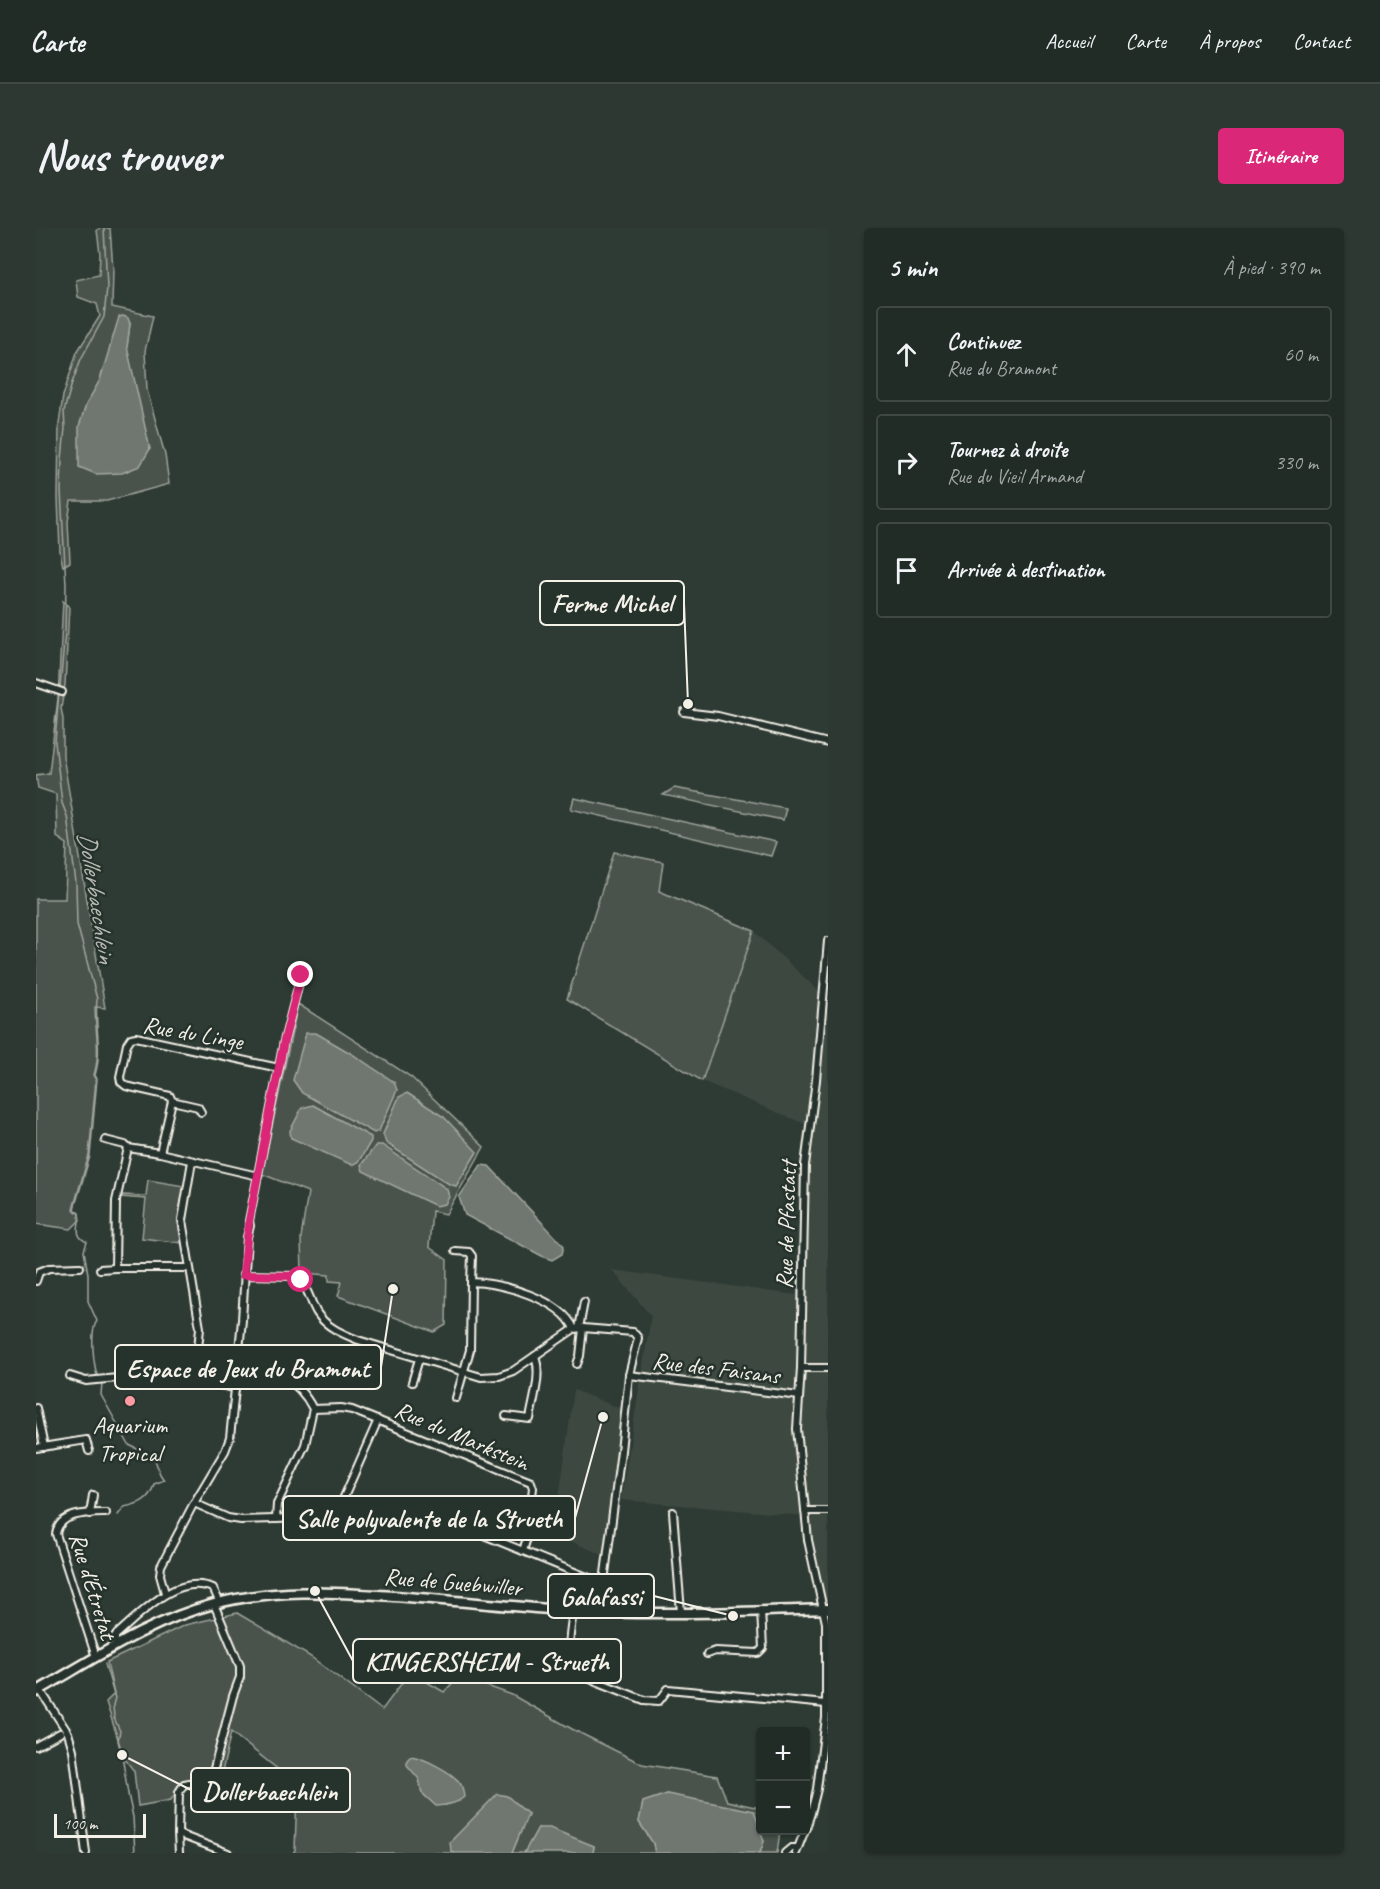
<!DOCTYPE html>
<html lang="fr">
<head>
<meta charset="utf-8">
<style>
  :root { --surface:#222c27; --page:#2e3833; --text:#f1f3f6; --muted:#a2a7a7; --line:#3f4844; --accent:#db2777 }
  body { margin:0; font-family:Caveat,sans-serif; background:var(--page); color:var(--text) }
  .controls { position:absolute; right:18px; bottom:18px; display:grid; overflow:hidden; border-radius:6px; box-shadow:0 2px 4px #0004 }
  .controls button { width:54px; height:54px; display:grid; place-items:center; padding:0; border:0; border-bottom:2px solid var(--line); background:var(--surface); color:var(--text); font:30px sans-serif }
  .scale { position:absolute; left:18px; bottom:15px; width:92px; box-sizing:border-box; padding-left:6px; border:3px solid #f4f1e8; border-top:0; font-size:16px; line-height:21px; white-space:nowrap; color:#f4f1e8; -webkit-text-stroke:4px #26332d; paint-order:stroke }
  .stop { position:absolute; width:18px; height:18px; margin:-14px; border:4px solid #db2777; border-radius:50%; background:#fff }
  .stop.end { background:#db2777; border-color:#fff; box-shadow:0 2px 6px #0008 }
  .list { margin:0; padding:0; list-style:none }
  h2 { display:flex; justify-content:space-between; align-items:center; height:78px; margin:0; padding:0 24px; font-size:26px }
  h2 small { font-size:20px; font-weight:400; color:var(--muted) }
  .list li { display:grid; grid-template-columns:39px 1fr auto; gap:18px; align-items:center; box-sizing:border-box; height:96px; margin:0 12px 12px; padding:0 12px; border:2px solid var(--line); border-radius:6px }
  .list b { display:block; font-size:22px; white-space:nowrap }
  .list p { margin:0; font-size:20px; white-space:nowrap; color:var(--muted) }
  .list em { font-size:20px; font-style:normal; color:var(--muted) }
  .icon { flex:none; width:33px; height:33px; fill:none; stroke:currentColor; stroke-width:2; stroke-linecap:round; stroke-linejoin:round }
  .map { position:relative; flex:none; width:792px; height:1625px; overflow:hidden; border-radius:6px }
  header { display:flex; align-items:center; gap:36px; box-sizing:border-box; height:84px; padding:0 30px; background:var(--surface); border-bottom:2px solid var(--line) }
  header strong { font-size:28px }
  nav { display:flex; gap:33px; margin-inline-start:auto; font-size:21px }
  .intro { display:flex; align-items:center; justify-content:space-between; box-sizing:border-box; height:144px; padding:0 36px }
  h1 { margin:0; font-size:42px }
  .button { padding:15px 27px; border-radius:6px; background:var(--accent); color:#fff; font-size:21px; font-weight:700 }
  main { display:flex; gap:36px; padding:0 36px }
  aside { flex:1; background:var(--surface); border-radius:6px; box-shadow:0 2px 4px #0004 }
  .map>svg:first-child { display:block }
</style>
</head>
<body>
<header>
<strong>Carte</strong>
<nav><a>Accueil</a><a>Carte</a><a>À propos</a><a>Contact</a></nav>
</header>
<div class="intro"><h1>Nous trouver</h1><a class="button">Itinéraire</a></div>
<main>
<div class="map">
<svg width="792" height="1625" viewBox="0 0 792 1625">
  <rect width="100%" height="100%" fill="#2e3b34"/>
  <filter id="ink" filterUnits="userSpaceOnUse"><feTurbulence type="fractalNoise" baseFrequency=".0167" numOctaves="2"/><feDisplacementMap in="SourceGraphic" scale="12" xChannelSelector="R" yChannelSelector="G"/><feConvolveMatrix kernelMatrix="1 2 1 2 8 2 1 2 1" color-interpolation-filters="sRGB"/></filter>
  <g filter="url(#ink)">
    <g fill="#3c4841">
      <polygon points="718,703 783,763 792,709 792,1381 787,1381 769,1288 585,1272 615,1088 576,1042 760,1067 766,929 769,896 666,853"/>
      <polygon points="538,1162 588,1182 578,1240 567,1327 518,1306"/>
    </g>
    <g fill="#48524c" stroke="#9ea29a" stroke-width="1.5" fill-rule="evenodd">
      <path d="M65,0H74L77,41L76,79L117,88L109,123L111,162L129,227L133,256L71,273H35L32,294L34,334L27,338L24,324L22,270L23,196L27,168L41,124L64,88L61,76L42,69L40,52L63,47L64,26L61,2ZM94,96L91,119L50,177L64,152L74,121Z"/>
      <path d="M27,373L33,379L29,457L25,480L27,491V528L69,780L59,779C59,803 65,824 58,847L60,851L53,927L37,981L43,986L44,992L35,1001L0,996V671H29L31,616L21,609L20,566L2,560L0,547L13,545L22,470Z"/>
      <polygon points="638,560 750,580 747,592 627,567"/>
      <polygon points="538,570 740,614 735,628 535,581"/>
      <polygon points="578,624 627,634 623,663 718,703 666,853 531,771"/>
      <polygon points="262,776 375,849 448,919 410,986 396,983 393,1019 411,1032 410,1097 398,1104 302,1068 306,1054 293,1053 293,1047 266,1045 265,1010 272,964 226,946"/>
      <polygon points="112,952 148,958 142,990 146,1015 106,1010 110,971 85,969 86,967 110,968"/>
      <path d="M201,1385L275,1429L346,1482L374,1444L408,1464L423,1448L476,1467L536,1501L606,1536L681,1548L691,1573L724,1580V1602L744,1603L741,1625H724L728,1613L631,1566L607,1574L603,1594L617,1615L619,1625H557L558,1618L502,1600L488,1625H476L492,1586L415,1622L418,1625H257L259,1622L261,1563L244,1543L195,1504L184,1553L145,1556L135,1572L102,1578L98,1543L88,1530L70,1474L78,1466L71,1434L149,1397ZM383,1551L423,1573L410,1577H400L386,1565Z"/>
    </g>
    <g fill="#6f7770" stroke="#a4a8a0" stroke-width="1.5">
      <polygon points="87,88 92,90 94,96 91,119 114,221 104,238 86,245 60,246 43,239 43,198 50,177 64,152 83,89"/>
      <polygon points="270,805 280,805 316,826 358,854 361,862 343,903 338,905 266,865 257,852"/>
      <polygon points="371,865 408,889 441,924 420,958 413,956 350,915 347,906 363,869"/>
      <polygon points="277,877 335,909 335,913 323,933 316,937 255,910 254,903 266,880"/>
      <polygon points="340,917 346,917 411,961 413,969 409,976 400,978 327,943 325,937"/>
      <polygon points="445,937 453,938 528,1018 526,1026 516,1032 506,1028 429,987 423,969"/>
      <path d="M375,1528C388,1530 416,1544 424,1555C427,1559 427,1564 428,1569C420,1576 410,1577 400,1578L386,1565L383,1551L371,1537V1532Z"/>
      <polygon points="461,1566 471,1568 492,1586 476,1625 418,1625 415,1622 414,1614"/>
      <polygon points="631,1566 718,1583 728,1613 724,1625 619,1625 617,1615 603,1594 607,1574"/>
      <polygon points="502,1600 514,1600 558,1618 557,1625 488,1625"/>
    </g>
    <g fill="none" stroke-linecap="round" stroke-linejoin="round">
      <g stroke="#a4a8a0" stroke-width="1.5">
        <polyline points="24,459 29,404 30,357 25,263 26,231 29,200 28,183 36,155 45,131 68,89 71,59 68,0"/>
        <path d="M23,464L19,514L26,575L31,588L40,655L41,696L61,771C58,797 67,822 59,847L61,851L54,928L38,981L43,985C45,998 36,1007 51,1014L48,1023L52,1046V1073L61,1093C53,1103 58,1139 62,1150"/>
        <path d="M66,1154L65,1167L93,1217L118,1229L124,1246L128,1252L118,1256C114,1272 103,1276 88,1279L82,1287"/>
        <polyline points="69,1436 79,1470 77,1477 78,1490 84,1503 82,1513 86,1527 92,1566 97,1589 99,1625"/>
      </g>
      <defs>
        <g id="street">
          <polyline points="0,455 26,464"/>
          <polyline points="648,484 682,488 792,515"/>
          <polyline points="165,884 162,879 136,873 134,868 90,858 85,854 84,849 91,816 95,810 100,809 243,840"/>
          <polyline points="69,912 89,917 92,920"/>
          <polyline points="124,925 136,873"/>
          <polyline points="156,933 146,992 164,1100 159,1151"/>
          <polyline points="419,1023 433,1024 436,1028 435,1054"/>
          <polyline points="153,1040 79,1040 80,973 92,920 124,925 222,948"/>
          <polyline points="64,1041 79,1040"/>
          <path d="M207,1047L259,1048C271,1055 274,1074 281,1085C290,1099 307,1106 322,1112L445,1149L463,1148L477,1143L538,1101L547,1100L597,1104L602,1110L593,1147L585,1223L564,1384"/>
          <polyline points="0,1053 3,1044 13,1040 44,1039"/>
          <polyline points="543,1100 548,1074"/>
          <path d="M202,1133C235,1141 261,1149 277,1181L269,1217L241,1276L240,1291"/>
          <polyline points="541,1136 544,1128 547,1100"/>
          <polyline points="765,1140 792,1140"/>
          <polyline points="593,1147 763,1168"/>
          <polyline points="34,1148 50,1153 92,1149 118,1144 199,1160"/>
          <polyline points="376,1154 383,1131"/>
          <path d="M420,1170L434,1122L435,1054C465,1055 526,1071 538,1101"/>
          <polyline points="0,1180 8,1219"/>
          <polyline points="277,1181 305,1180 316,1182 495,1254 497,1260 490,1313 487,1323"/>
          <path d="M470,1188L494,1191C497,1172 506,1146 499,1128"/>
          <polyline points="0,1220 50,1212 53,1223"/>
          <polyline points="158,1275 192,1290 205,1292 275,1290 343,1279 358,1279 372,1280 396,1286 568,1356"/>
          <polyline points="769,1283 792,1283"/>
          <polyline points="637,1284 645,1384"/>
          <polyline points="305,1285 305,1276 342,1192"/>
          <polyline points="54,1286 57,1267"/>
          <polyline points="129,1365 124,1347 125,1338 158,1275 189,1223 194,1210 206,1092 211,1009 214,998 213,993 248,813 265,747 268,744"/>
          <path d="M537,1383C535,1402 528,1429 540,1445L608,1472L623,1473L632,1461L790,1476"/>
          <path d="M79,1418V1408C105,1386 139,1345 177,1360L184,1375"/>
          <polyline points="671,1426 679,1423 722,1425 727,1420 725,1382"/>
          <path d="M60,1429L20,1306C23,1284 52,1285 70,1285"/>
          <polyline points="4,1462 32,1505 37,1522 50,1625"/>
          <polyline points="0,1518 24,1505"/>
          <polyline points="770,1600 775,1585 781,1561 790,1490 790,1395 772,1312 761,1201 765,1140 769,937 780,852 792,713"/>
          <polyline points="142,1606 192,1625"/>
          <polyline points="143,1625 142,1606 143,1564 148,1556 171,1552 176,1548 197,1468 204,1449 204,1438 178,1376"/>
          <polyline points="749,1625 755,1620 762,1620"/>
          <polyline points="760,1625 769,1602"/>
        </g>
        <path id="secondary" d="M0,1464C58,1431 113,1393 178,1376C240,1360 296,1364 358,1368C414,1372 469,1378 525,1382C614,1388 703,1384 792,1381"/>
      </defs>
      <use href="#street" stroke="#f4f1e8" stroke-width="10"/>
      <use href="#secondary" stroke="#f4f1e8" stroke-width="13"/>
      <use href="#street" stroke="#26332d" stroke-width="6"/>
      <use href="#secondary" stroke="#26332d" stroke-width="8"/>
    </g>
  </g>
  <g fill="none" stroke-linecap="round" stroke-linejoin="round" filter="url(#ink)">
    <polyline stroke="#db2777" stroke-width="8" points="265,1052 259,1048 207,1047 213,993 248,813 265,747"/>
  </g>
  <circle fill="#ff9aa2" stroke="#26332d" stroke-width="2" cx="94" cy="1173" r="6"/>
  <g text-anchor="middle" dominant-baseline="central" stroke-width="5" stroke-linejoin="round" paint-order="stroke">
    <g font-size="24" fill="#f4f1e8" stroke="#26332d">
      <text transform="translate(157 805) rotate(10)">Rue du Linge</text>
      <text transform="translate(750 997) rotate(-88)">Rue de Pfastatt</text>
      <text transform="translate(680 1140) rotate(7)">Rue des Faisans</text>
      <text transform="translate(426 1208) rotate(23)">Rue du Markstein</text>
      <text transform="translate(417 1354) rotate(5)">Rue de Guebwiller</text>
      <text transform="translate(57 1358) rotate(73)">Rue d'Étretat</text>
    </g>
    <g font-size="24" fill="#f4f1e8" stroke="#26332d">
      <text x="94" y="1197">Aquarium<tspan x="94" dy="28">Tropical</tspan></text>
    </g>
    <g font-size="26" font-style="italic" fill="#b8bab2" stroke="#26332d">
      <text transform="translate(61 669) rotate(81)">Dollerbaechlein</text>
    </g>
  </g>
  <path fill="none" stroke="#f4f1e8" stroke-width="2" d="M652 476L648 375M357 1061L345 1139M567 1189L539 1290M697 1388L618 1368M279 1363L317 1433M86 1527L155 1562"/>
  <g fill="#f4f1e8" stroke="#26332d" stroke-width="2">
    <circle cx="652" cy="476" r="6"/>
    <circle cx="357" cy="1061" r="6"/>
    <circle cx="567" cy="1189" r="6"/>
    <circle cx="697" cy="1388" r="6"/>
    <circle cx="279" cy="1363" r="6"/>
    <circle cx="86" cy="1527" r="6"/>
  </g>
  <g fill="#26332d" stroke="#f4f1e8" stroke-width="2">
    <rect x="504" y="353" width="144" height="44" rx="6"/>
    <rect x="79" y="1117" width="266" height="44" rx="6"/>
    <rect x="247" y="1268" width="292" height="44" rx="6"/>
    <rect x="512" y="1346" width="106" height="44" rx="6"/>
    <rect x="317" y="1411" width="268" height="44" rx="6"/>
    <rect x="155" y="1540" width="159" height="44" rx="6"/>
  </g>
  <g font-size="26" text-anchor="middle" font-weight="bold" fill="#f4f1e8">
    <text x="576" y="384">Ferme Michel</text>
    <text x="212" y="1149">Espace de Jeux du Bramont</text>
    <text x="393" y="1299">Salle polyvalente de la Strueth</text>
    <text x="565" y="1377">Galafassi</text>
    <text x="451" y="1442">KINGERSHEIM - Strueth</text>
    <text x="234" y="1572">Dollerbaechlein</text>
  </g>
</svg>
<div class="controls">
<button>+</button>
<button>−</button>
</div>
<div class="scale">100 m</div>
<div class="stop" style="left:265px;top:1052px"></div>
<div class="stop end" style="left:265px;top:747px"></div>
</div>
<aside>
<h2>5 min<small>À pied · 390 m</small></h2>
<ul class="list">
<li><svg class="icon" aria-label="ahead" viewBox="0 0 24 24"><path d="M12 20V5M6 11l6-6 6 6"/></svg><div><b>Continuez</b><p>Rue du Bramont</p></div><em>60 m</em></li>
<li><svg class="icon" aria-label="right" viewBox="0 0 24 24"><path d="M7 20v-9h11M14 6l5 5-5 5"/></svg><div><b>Tournez à droite</b><p>Rue du Vieil Armand</p></div><em>330 m</em></li>
<li><svg class="icon" aria-label="arrive" viewBox="0 0 24 24"><path d="M6 21V4h12l-3 4 3 4H6"/></svg><div><b>Arrivée à destination</b></div></li>
</ul>
</aside>
</main>
</body>
</html>
